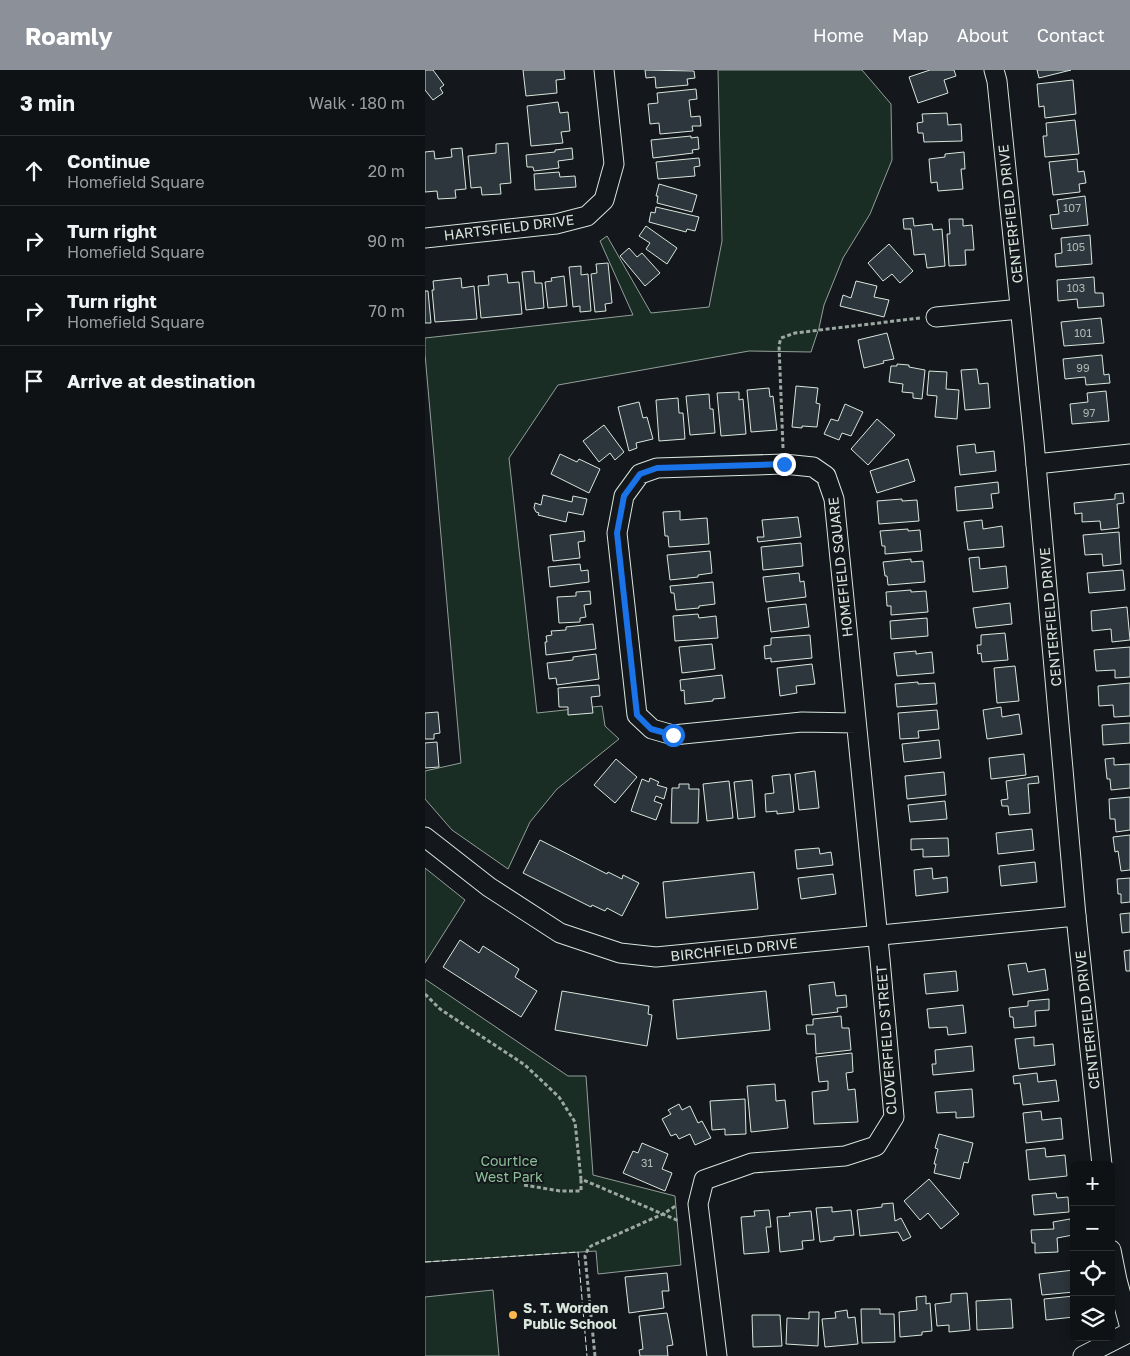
<!DOCTYPE html>
<html lang="en">
<head>
<meta charset="utf-8">
<style>
  :root { --surface:#0f1215; --page:#1d2022; --text:#f1f3f6; --muted:#9b9ea0; --line:#2f3234; --accent:#8c9099 }
  body { margin:0; font-family:"Golos Text",sans-serif; background:var(--page); color:var(--text) }
  .controls { position:absolute; right:15px; bottom:15px; display:grid; overflow:hidden; border-radius:8px; box-shadow:0 2px 12px #0003 }
  .controls button { width:45px; height:45px; display:grid; place-items:center; padding:0; border:0; border-bottom:1px solid var(--line); background:var(--surface); color:var(--text); font:25px sans-serif }
  .stop { position:absolute; width:15px; height:15px; margin:-11px; border:4px solid #1a73e8; border-radius:50%; background:#fff }
  .stop.end { background:#1a73e8; border-color:#fff; box-shadow:0 1px 5px #0008 }
  .list { margin:0; padding:0; list-style:none }
  h2 { display:flex; justify-content:space-between; align-items:center; height:65px; margin:0; padding:0 20px; font-size:21px }
  h2 small { font-size:16px; font-weight:400; color:var(--muted) }
  .list li { display:grid; grid-template-columns:32px 1fr auto; gap:15px; align-items:center; box-sizing:border-box; height:70px; padding:0 20px; border-top:1px solid var(--line) }
  .list b { display:block; font-size:19px; white-space:nowrap }
  .list p { margin:0; font-size:16px; white-space:nowrap; color:var(--muted) }
  .list em { font-size:16px; font-style:normal; color:var(--muted) }
  .icon { flex:none; width:28px; height:28px; fill:none; stroke:currentColor; stroke-width:2; stroke-linecap:round; stroke-linejoin:round }
  .map { position:relative; flex:none; width:705px; height:1286px; overflow:hidden }
  header { display:flex; align-items:center; gap:30px; box-sizing:border-box; height:70px; padding:0 25px; background:var(--accent); color:#fff }
  header strong { font-size:24px }
  nav { display:flex; gap:28px; margin-inline-start:auto; font-size:18px }
  main { display:flex }
  aside { flex:1; background:var(--surface) }
  .map>svg:first-child { display:block }
</style>
</head>
<body>
<header>
<strong>Roamly</strong>
<nav><a>Home</a><a>Map</a><a>About</a><a>Contact</a></nav>
</header>
<main>
<aside>
<h2>3 min<small>Walk · 180 m</small></h2>
<ul class="list">
<li><svg class="icon" aria-label="ahead" viewBox="0 0 24 24"><path d="M12 20V5M6 11l6-6 6 6"/></svg><div><b>Continue</b><p>Homefield Square</p></div><em>20 m</em></li>
<li><svg class="icon" aria-label="right" viewBox="0 0 24 24"><path d="M7 20v-9h11M14 6l5 5-5 5"/></svg><div><b>Turn right</b><p>Homefield Square</p></div><em>90 m</em></li>
<li><svg class="icon" aria-label="right" viewBox="0 0 24 24"><path d="M7 20v-9h11M14 6l5 5-5 5"/></svg><div><b>Turn right</b><p>Homefield Square</p></div><em>70 m</em></li>
<li><svg class="icon" aria-label="arrive" viewBox="0 0 24 24"><path d="M6 21V4h12l-3 4 3 4H6"/></svg><div><b>Arrive at destination</b></div></li>
</ul>
</aside>
<div class="map">
<svg width="705" height="1286" viewBox="0 0 705 1286">
  <rect width="100%" height="100%" fill="#14181c"/>
  <g fill="#1a2d24" stroke="#939e99">
    <polygon points="293,0 437,0 466,34 467,90 445,144 418,188 399,235 394,258 386,282 324,281 133,315 84,388 112,643 177,636 180,656 194,669 132,719 105,752 83,799 27,760 0,729 0,701 36,693 0,284 0,268 208,245 175,171 182,166 226,243 284,237 297,171"/>
    <polygon points="0,798 40,830 0,893"/>
    <polygon points="0,909 143,1006 161,1006 168,1105 250,1126 256,1195 173,1204 171,1181 0,1192"/>
    <polygon points="68,1220 74,1286 0,1286 0,1227"/>
  </g>
  <g fill="#2c363c" stroke="#d8e6dc">
    <polygon points="0,0 8,0 19,15 15,18 18,23 8,30 0,20"/>
    <polygon points="98,0 139,0 140,9 131,10 132,23 101,26"/>
    <polygon points="220,0 269,1 270,8 262,9 263,15 231,18 230,7 221,8"/>
    <polygon points="505,0 529,0 531,6 519,10 523,23 493,33 484,7"/>
    <polygon points="612,0 646,0 614,8"/>
    <polygon points="648,10 651,44 620,48 619,36 614,37 612,14"/>
    <polygon points="271,19 272,29 264,30 266,47 275,46 276,56 267,56 268,61 235,64 234,53 225,54 223,34 233,33 232,23"/>
    <polygon points="133,32 135,43 143,42 145,61 136,62 138,73 106,76 102,36"/>
    <polygon points="522,43 523,55 536,54 537,71 499,72 498,63 493,63 492,53 498,52 497,44"/>
    <polygon points="650,50 654,84 620,87 618,66 622,66 621,53"/>
    <polygon points="266,66 266,68 273,67 274,79 267,80 268,83 228,88 226,70"/>
    <polygon points="83,73 86,113 75,114 76,124 57,125 56,117 46,118 43,86 71,83 71,74"/>
    <polygon points="37,78 41,119 30,120 31,128 13,129 12,121 0,122 0,82 9,81 10,89 27,87 26,79"/>
    <polygon points="147,78 148,89 133,91 134,98 109,101 108,97 102,97 101,85 130,82 130,80"/>
    <polygon points="539,82 540,99 536,99 538,119 513,121 512,112 506,113 504,89 520,87 520,84"/>
    <polygon points="274,88 275,96 269,97 270,106 233,109 231,92"/>
    <polygon points="652,89 653,102 659,101 661,113 654,114 655,122 628,125 624,92"/>
    <polygon points="134,102 135,107 150,106 151,117 110,120 109,104"/>
    <polygon points="234,114 272,125 267,142 232,133 233,126 231,126"/>
    <polygon points="660,126 663,155 627,159 625,145 634,144 632,130"/>
    <polygon points="231,137 274,147 270,161 262,159 261,162 224,152 226,142 230,143"/>
    <polygon points="488,148 489,156 507,154 508,160 517,159 520,196 502,198 500,184 489,185 486,159 479,159 478,149"/>
    <polygon points="524,149 538,149 538,156 547,155 549,180 540,180 541,195 524,196 522,164 525,164"/>
    <polygon points="221,156 252,178 242,194 221,179 225,173 214,166"/>
    <polygon points="665,165 667,194 631,197 630,184 637,183 636,168"/>
    <polygon points="464,174 488,201 475,213 467,204 458,211 443,193"/>
    <polygon points="204,178 212,187 217,183 235,203 220,216 195,186"/>
    <polygon points="183,193 187,233 180,234 181,241 170,242 166,204 172,203 171,194"/>
    <polygon points="156,196 156,205 163,204 166,241 155,242 155,236 148,237 144,197"/>
    <polygon points="109,201 110,213 117,213 119,238 101,240 97,202"/>
    <polygon points="82,204 83,213 94,212 97,244 56,248 53,216 64,215 63,206"/>
    <polygon points="139,206 142,236 123,238 120,212 127,211 126,208"/>
    <polygon points="669,207 670,223 678,223 679,236 653,238 652,229 633,231 632,210"/>
    <polygon points="36,208 37,218 49,216 52,249 10,252 7,220 9,220 8,211"/>
    <polygon points="431,211 452,216 449,227 464,230 459,247 415,236 418,225 426,228"/>
    <polygon points="0,221 3,221 6,253 0,253"/>
    <polygon points="676,248 679,273 639,276 636,252"/>
    <polygon points="462,263 469,289 458,291 459,293 439,298 433,270"/>
    <polygon points="677,285 679,305 684,304 685,313 661,315 660,307 640,309 638,289"/>
    <polygon points="472,294 484,295 484,297 500,300 497,329 488,328 488,323 477,322 478,314 464,312 466,296 472,296"/>
    <polygon points="552,299 554,314 563,313 565,338 540,340 536,300"/>
    <polygon points="504,301 522,302 521,319 534,320 532,349 510,347 512,326 502,325"/>
    <polygon points="371,316 393,318 391,333 395,334 392,357 377,356 377,358 367,357"/>
    <polygon points="344,318 345,327 348,326 352,360 326,362 322,320"/>
    <polygon points="681,321 684,351 647,354 645,334 663,332 662,323"/>
    <polygon points="314,322 314,330 318,329 321,364 296,366 292,323"/>
    <polygon points="284,324 285,339 288,339 290,363 265,365 261,326"/>
    <polygon points="253,328 254,343 258,343 260,369 234,371 231,330"/>
    <polygon points="214,332 218,348 222,347 228,369 211,373 212,378 204,381 193,337"/>
    <polygon points="420,334 438,342 426,366 417,363 414,370 399,364 406,349 413,351"/>
    <polygon points="452,349 470,365 443,395 426,379"/>
    <polygon points="179,355 199,382 190,390 185,383 174,392 158,371"/>
    <polygon points="550,374 551,383 569,381 571,401 535,405 532,376"/>
    <polygon points="135,384 152,392 154,389 175,399 164,423 126,404"/>
    <polygon points="483,389 490,411 452,423 445,401"/>
    <polygon points="573,412 574,423 566,424 568,438 532,441 530,417"/>
    <polygon points="698,423 699,433 692,434 694,458 676,460 675,451 657,452 657,443 650,444 649,433 690,429 690,424"/>
    <polygon points="118,425 147,432 148,426 162,429 158,445 143,442 141,452 113,445 114,443 111,442 109,438 110,433 116,435"/>
    <polygon points="477,429 477,431 492,430 494,451 454,454 452,431"/>
    <polygon points="255,441 255,450 282,448 284,474 244,477 243,466 240,466 238,442"/>
    <polygon points="373,447 376,467 333,472 332,467 339,467 337,450"/>
    <polygon points="557,450 558,459 577,456 579,477 543,480 539,452"/>
    <polygon points="483,459 483,461 495,460 497,481 460,484 460,476 457,476 455,461"/>
    <polygon points="159,461 160,471 153,472 155,488 128,491 125,465"/>
    <polygon points="694,462 696,494 678,496 677,484 660,485 658,465"/>
    <polygon points="376,473 378,496 338,500 336,477"/>
    <polygon points="285,481 287,503 273,505 273,507 245,510 242,485"/>
    <polygon points="554,487 555,499 581,496 583,518 548,522 544,488"/>
    <polygon points="486,489 486,492 498,491 500,512 463,515 462,506 460,506 458,492"/>
    <polygon points="155,494 156,501 163,500 164,512 125,517 123,497"/>
    <polygon points="698,500 700,520 664,523 662,503"/>
    <polygon points="374,503 375,512 379,511 381,527 341,532 338,507"/>
    <polygon points="288,512 290,534 274,536 274,538 251,540 249,523 246,523 245,516"/>
    <polygon points="486,520 486,522 501,521 503,542 466,545 466,536 462,536 461,522"/>
    <polygon points="165,521 166,534 159,535 161,547 155,548 155,552 134,553 132,527 151,526 151,522"/>
    <polygon points="585,533 587,554 551,558 548,538"/>
    <polygon points="381,534 384,557 346,562 343,538"/>
    <polygon points="702,537 705,570 687,572 686,559 667,561 666,541"/>
    <polygon points="273,544 274,548 291,546 293,568 250,571 248,546"/>
    <polygon points="502,548 503,566 466,569 465,551"/>
    <polygon points="168,554 171,579 121,585 120,572 122,572 121,566 127,565 126,561 141,560 141,557"/>
    <polygon points="580,563 583,590 557,592 556,583 553,584 552,575 556,575 556,565"/>
    <polygon points="385,565 387,588 346,592 346,588 340,589 339,576 346,575 346,568"/>
    <polygon points="287,574 290,599 257,603 254,577"/>
    <polygon points="705,577 705,607 690,608 690,600 671,601 669,580"/>
    <polygon points="491,581 491,584 507,582 509,603 472,606 469,583"/>
    <polygon points="171,584 174,609 132,615 131,608 124,609 122,593 148,590 148,587"/>
    <polygon points="387,594 390,614 371,616 372,623 355,626 352,598"/>
    <polygon points="590,596 594,631 572,633 569,598"/>
    <polygon points="297,605 300,628 288,629 288,631 260,634 259,620 256,621 255,610"/>
    <polygon points="493,612 493,614 510,613 512,634 472,637 470,614"/>
    <polygon points="705,613 705,646 689,647 688,635 674,636 673,616"/>
    <polygon points="174,615 175,626 166,627 168,643 143,645 143,637 134,637 133,618"/>
    <polygon points="576,637 577,647 594,644 597,664 562,669 558,640"/>
    <polygon points="512,640 514,659 493,661 494,668 475,669 473,643"/>
    <polygon points="13,642 15,663 9,664 9,669 0,669 0,643"/>
    <polygon points="705,653 705,673 678,675 677,655"/>
    <polygon points="514,670 516,688 479,692 477,674"/>
    <polygon points="12,672 14,697 0,698 0,673"/>
    <polygon points="599,684 601,705 566,709 564,688"/>
    <polygon points="689,688 689,695 705,694 705,718 686,720 685,709 682,709 680,689"/>
    <polygon points="191,689 212,707 190,733 169,715"/>
    <polygon points="390,701 394,738 374,740 370,704"/>
    <polygon points="519,702 521,725 482,729 480,706"/>
    <polygon points="365,704 369,742 352,744 352,741 341,742 340,724 349,723 347,706"/>
    <polygon points="613,706 614,713 603,714 605,743 584,745 583,736 577,736 576,730 583,729 581,711"/>
    <polygon points="225,708 234,712 232,715 242,718 239,729 231,726 229,731 237,734 231,750 206,741 217,709 224,712"/>
    <polygon points="327,710 330,747 313,749 309,712"/>
    <polygon points="304,711 308,748 282,751 278,714"/>
    <polygon points="254,714 264,714 264,719 274,719 273,753 246,753 247,718 254,718"/>
    <polygon points="705,727 705,760 691,762 690,749 685,749 684,729"/>
    <polygon points="520,731 522,749 485,752 483,735"/>
    <polygon points="607,759 609,780 573,784 571,763"/>
    <polygon points="705,765 705,800 696,801 693,781 690,782 688,767"/>
    <polygon points="523,768 524,786 498,787 498,779 486,780 486,769"/>
    <polygon points="115,770 182,804 183,802 197,809 198,805 214,813 197,846 182,838 180,841 167,835 166,837 98,803"/>
    <polygon points="394,778 395,784 406,782 408,795 372,799 370,780"/>
    <polygon points="610,792 612,812 576,816 574,796"/>
    <polygon points="507,798 508,809 522,807 523,822 491,826 489,800"/>
    <polygon points="329,802 333,839 241,848 238,812"/>
    <polygon points="408,804 411,824 376,829 373,808"/>
    <polygon points="705,808 705,832 696,833 696,824 693,824 692,809"/>
    <polygon points="705,843 705,862 697,863 695,844"/>
    <polygon points="35,870 54,883 58,876 94,899 90,907 112,921 96,947 18,897"/>
    <polygon points="705,880 705,901 701,901 699,881"/>
    <polygon points="601,893 603,902 620,899 623,920 588,925 583,895"/>
    <polygon points="531,901 533,921 501,924 499,904"/>
    <polygon points="409,912 411,926 421,925 422,937 412,938 413,942 387,945 384,915"/>
    <polygon points="137,921 224,936 223,944 227,945 222,976 130,960"/>
    <polygon points="341,921 345,960 252,969 248,930"/>
    <polygon points="624,929 624,940 610,941 611,956 589,958 588,947 585,947 584,938 603,936 603,931"/>
    <polygon points="538,935 541,963 523,965 522,957 504,958 502,939"/>
    <polygon points="416,946 417,958 424,958 426,980 391,984 390,964 382,964 381,955 388,955 388,949"/>
    <polygon points="609,967 609,976 628,974 630,995 594,999 590,969"/>
    <polygon points="547,976 549,1001 508,1005 507,994 511,994 510,980"/>
    <polygon points="427,983 428,1002 421,1003 423,1020 430,1019 433,1052 389,1054 387,1022 403,1020 403,1011 394,1012 391,987"/>
    <polygon points="612,1003 613,1012 631,1010 634,1031 598,1035 595,1013 589,1014 588,1006"/>
    <polygon points="350,1014 351,1031 360,1030 363,1058 326,1062 322,1016"/>
    <polygon points="547,1019 549,1047 531,1048 531,1042 512,1043 510,1022"/>
    <polygon points="320,1029 321,1064 300,1065 300,1059 287,1060 285,1031"/>
    <polygon points="254,1034 257,1040 265,1036 273,1053 277,1051 286,1068 270,1075 265,1064 254,1069 251,1064 246,1066 237,1049 246,1044 243,1040"/>
    <polygon points="616,1041 617,1050 636,1048 638,1069 601,1073 598,1043"/>
    <polygon points="514,1064 548,1073 543,1093 539,1092 535,1109 509,1103 511,1094 509,1094 513,1079 510,1078"/>
    <polygon points="217,1073 243,1084 237,1099 247,1103 240,1121 198,1103 208,1081 213,1083"/>
    <polygon points="620,1078 621,1087 640,1085 642,1106 604,1110 601,1080"/>
    <polygon points="504,1109 534,1144 516,1159 503,1143 495,1150 479,1131"/>
    <polygon points="631,1123 632,1128 643,1127 644,1142 609,1145 607,1125"/>
    <polygon points="468,1133 470,1151 476,1148 486,1167 478,1171 473,1162 435,1166 432,1140 457,1137 457,1134"/>
    <polygon points="407,1137 407,1142 426,1140 429,1165 409,1167 409,1170 395,1172 391,1138"/>
    <polygon points="344,1140 346,1157 341,1157 344,1182 319,1184 316,1147 330,1146 329,1141"/>
    <polygon points="386,1141 389,1170 377,1171 378,1179 355,1182 352,1147 365,1146 364,1143"/>
    <polygon points="645,1149 648,1165 632,1168 633,1182 610,1183 610,1173 607,1173 606,1160 629,1159 628,1152"/>
    <polygon points="649,1200 649,1222 617,1225 614,1204"/>
    <polygon points="242,1203 244,1221 237,1221 239,1238 204,1243 200,1207"/>
    <polygon points="542,1223 545,1260 524,1262 524,1255 512,1256 510,1234 526,1232 526,1224"/>
    <polygon points="501,1226 501,1234 505,1233 507,1261 497,1262 497,1265 475,1267 474,1242 492,1240 491,1227"/>
    <polygon points="649,1226 649,1247 621,1250 619,1229"/>
    <polygon points="586,1229 588,1258 552,1260 551,1231"/>
    <polygon points="436,1239 455,1239 455,1244 469,1244 470,1272 437,1273"/>
    <polygon points="422,1240 423,1248 430,1247 433,1274 400,1277 397,1249 411,1248 410,1242"/>
    <polygon points="384,1242 394,1242 393,1276 361,1274 362,1248 384,1249"/>
    <polygon points="242,1243 248,1275 242,1276 243,1286 215,1286 214,1280 218,1279 214,1246"/>
    <polygon points="327,1245 355,1245 357,1276 328,1277"/>
  </g>
  <g fill="none" stroke-linecap="round" stroke-linejoin="round">
    <defs>
      <g id="minor">
        <polyline points="569,0 572,11 609,372 651,846 677,1095"/>
        <polyline points="0,168 131,154 162,146 179,130 189,94 179,0"/>
        <polyline points="511,247 595,239"/>
        <polyline points="611,394 705,384"/>
        <polyline points="0,767 64,817 135,863 195,883 231,887 651,846"/>
        <polyline points="686,1180 692,1210 705,1258"/>
        <polyline points="292,1286 273,1134 279,1110 327,1093 420,1086 451,1076 469,1047 455,889 409,429 401,406 388,397 359,394 232,398 215,404 199,426 192,463 212,645 227,659 248,665 377,652 431,653"/>
        <polyline points="658,1286 705,1262"/>
      </g>
    </defs>
    <use href="#minor" stroke="#d8e6dc" stroke-width="21"/>
    <g stroke="#9da8a2" stroke-width="3" stroke-dasharray="4 2.5" stroke-linecap="butt">
      <polyline points="358,378 354,275 356,268 370,263 495,248"/>
      <polyline points="0,924 15,939 100,995 134,1027 150,1052 156,1109 254,1151"/>
      <polyline points="99,1115 135,1121 156,1121 156,1109"/>
      <polyline points="170,1286 160,1186 163,1179 166,1176 238,1144 252,1135"/>
    </g>
    <use href="#minor" stroke="#14181c" stroke-width="19"/>
    <polyline stroke="#d8e6dc" stroke-width="1" stroke-dasharray="6 2.5" stroke-linecap="butt" points="0,1192 153,1182 162,1286"/>
  </g>
  <g fill="none" stroke-linecap="round" stroke-linejoin="round">
    <polyline stroke="#1a73e8" stroke-width="6" points="248,665 226,659 212,645 192,463 199,426 215,404 232,398 359,394"/>
  </g>
  <circle fill="#ffb74d" stroke="#14181c" stroke-width="2" cx="88" cy="1245" r="5"/>
  <g text-anchor="middle" dominant-baseline="central" stroke-width="4" stroke-linejoin="round" paint-order="stroke">
    <g font-size="11" fill="#adbab4">
      <text x="647" y="137">107</text>
      <text x="651" y="176">105</text>
      <text x="651" y="217">103</text>
      <text x="658" y="262">101</text>
      <text x="658" y="297">99</text>
      <text x="664" y="342">97</text>
      <text x="222" y="1092">31</text>
    </g>
    <g font-size="14" fill="#d8e6dc" stroke="#14181c">
      <text transform="translate(585 144) rotate(-96)">CENTERFIELD DRIVE</text>
      <text transform="translate(84 157) rotate(-7)">HARTSFIELD DRIVE</text>
      <text transform="translate(415 497) rotate(-96)">HOMEFIELD SQUARE</text>
      <text transform="translate(625 547) rotate(-95)">CENTERFIELD DRIVE</text>
      <text transform="translate(309 879) rotate(-6)">BIRCHFIELD DRIVE</text>
      <text transform="translate(662 950) rotate(-96)">CENTERFIELD DRIVE</text>
      <text transform="translate(461 970) rotate(-94)">CLOVERFIELD STREET</text>
    </g>
    <g font-size="14" fill="#8ac095" stroke="#14181c">
      <text x="84" y="1090">Courtice<tspan x="84" dy="16">West Park</tspan></text>
    </g>
    <g font-size="14" font-weight="bold" fill="#d8e6dc" stroke="#14181c" text-anchor="start">
      <text x="98" y="1237">S. T. Worden<tspan x="98" dy="16">Public School</tspan></text>
    </g>
  </g>
</svg>
<div class="controls">
<button>+</button>
<button>−</button>
<button><svg class="icon" aria-label="locate" viewBox="0 0 24 24"><circle cx="12" cy="12" r="6"/><path d="M12 2v4M12 18v4M2 12h4M18 12h4"/></svg></button>
<button><svg class="icon" aria-label="layers" viewBox="0 0 24 24"><path d="M12 4l9 5-9 5-9-5zM3 14l9 5 9-5"/></svg></button>
</div>
<div class="stop" style="left:248px;top:665px"></div>
<div class="stop end" style="left:359px;top:394px"></div>
</div>
</main>
</body>
</html>
